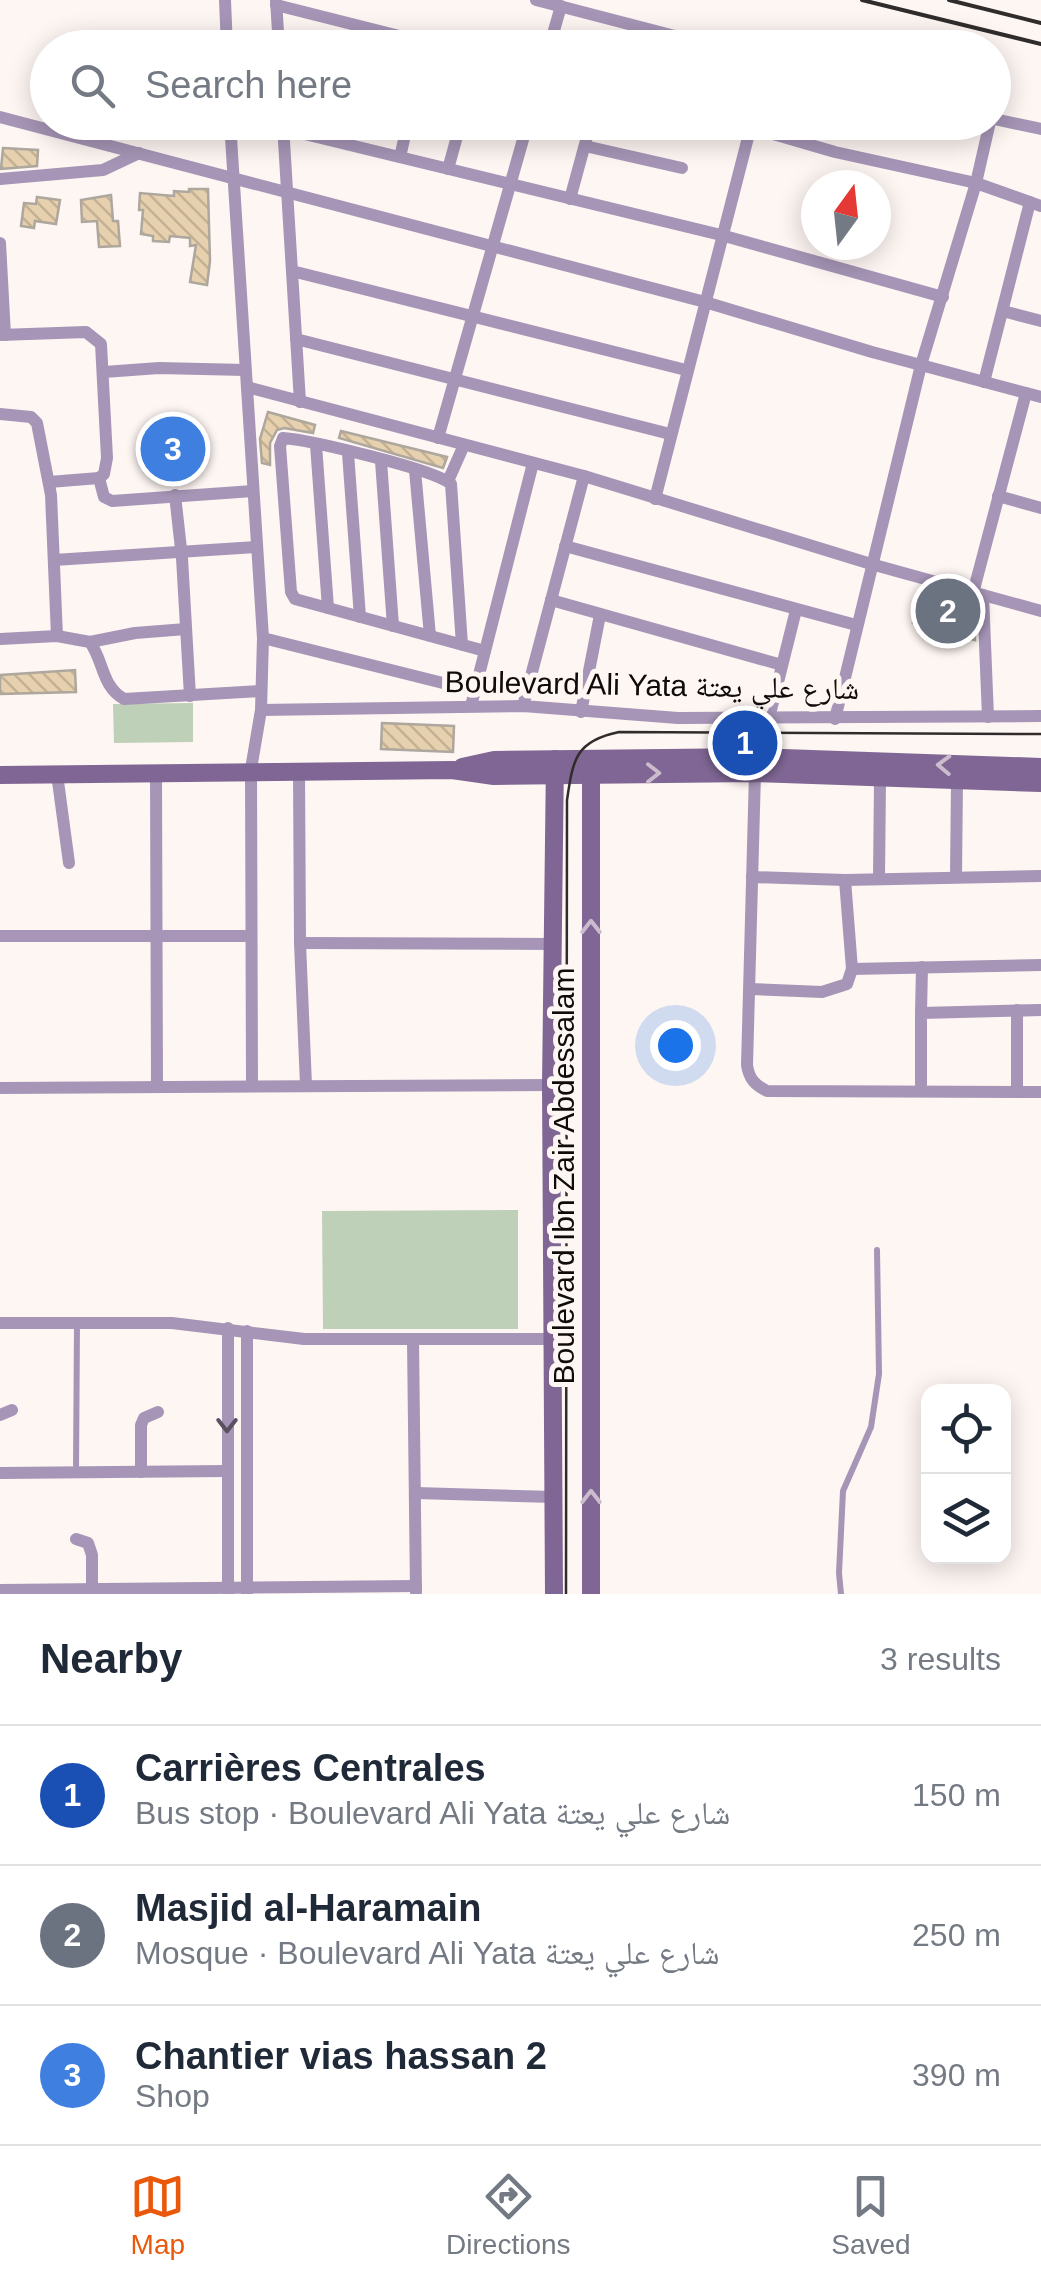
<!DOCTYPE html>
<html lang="en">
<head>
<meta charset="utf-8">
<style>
  :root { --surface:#fff; --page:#f6f6f7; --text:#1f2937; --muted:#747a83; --line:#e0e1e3; --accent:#ea580c }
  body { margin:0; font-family:Arial,"Noto Naskh Arabic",sans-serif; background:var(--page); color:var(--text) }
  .controls { position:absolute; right:30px; bottom:30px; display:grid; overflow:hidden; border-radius:20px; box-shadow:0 5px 25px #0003 }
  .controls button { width:90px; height:90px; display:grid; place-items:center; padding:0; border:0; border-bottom:2px solid var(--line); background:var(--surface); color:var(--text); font:50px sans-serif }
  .compass { position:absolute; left:801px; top:170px; width:90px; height:90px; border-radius:50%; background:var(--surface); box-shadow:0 5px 25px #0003; rotate:15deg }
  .you { position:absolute; left:675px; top:1045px; width:35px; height:35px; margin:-25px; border:8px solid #fff; border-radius:50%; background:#1a73e8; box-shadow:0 0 0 15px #1a73e833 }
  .badge { display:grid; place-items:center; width:65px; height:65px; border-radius:50%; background:var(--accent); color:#fff; font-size:32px; font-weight:700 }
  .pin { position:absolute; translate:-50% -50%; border:5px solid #fff; box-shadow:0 2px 10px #0006 }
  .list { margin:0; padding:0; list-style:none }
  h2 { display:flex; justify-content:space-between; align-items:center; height:130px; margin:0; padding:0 40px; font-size:42px }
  h2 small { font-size:32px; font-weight:400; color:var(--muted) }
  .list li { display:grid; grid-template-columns:65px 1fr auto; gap:30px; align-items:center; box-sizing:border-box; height:140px; padding:0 40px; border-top:2px solid var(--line) }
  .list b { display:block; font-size:38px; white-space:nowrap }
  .list p { margin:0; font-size:32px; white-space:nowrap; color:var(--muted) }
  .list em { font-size:32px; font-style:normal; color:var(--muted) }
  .icon { flex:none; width:55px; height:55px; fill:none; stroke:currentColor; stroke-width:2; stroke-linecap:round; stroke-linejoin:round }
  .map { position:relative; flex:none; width:1041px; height:1594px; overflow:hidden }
  .search { position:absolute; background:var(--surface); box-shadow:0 5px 25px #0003; left:30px; right:30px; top:30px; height:110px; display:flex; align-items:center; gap:25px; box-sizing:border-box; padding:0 35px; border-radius:55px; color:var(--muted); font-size:38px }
  .sheet { height:550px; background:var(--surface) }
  nav { display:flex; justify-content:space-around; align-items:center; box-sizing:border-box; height:140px; border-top:2px solid var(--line); background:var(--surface); font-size:28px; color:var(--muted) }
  nav a { display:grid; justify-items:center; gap:5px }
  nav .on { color:var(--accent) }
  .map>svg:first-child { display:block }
</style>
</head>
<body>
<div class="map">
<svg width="1041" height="1594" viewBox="0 0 1041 1594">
  <defs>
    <pattern id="building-back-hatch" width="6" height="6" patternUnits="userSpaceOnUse" patternTransform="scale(2.5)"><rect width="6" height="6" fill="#e6d0ad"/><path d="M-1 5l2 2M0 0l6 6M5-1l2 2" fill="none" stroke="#c4b194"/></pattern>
  </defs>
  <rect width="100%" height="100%" fill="#fef6f3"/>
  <g fill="#bfd0b8">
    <polygon points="193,703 193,742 114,743 113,704"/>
    <polygon points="518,1210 518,1329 323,1329 322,1211"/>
  </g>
  <g fill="url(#building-back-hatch)" stroke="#ada79d" stroke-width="2.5">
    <polygon points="3,148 38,150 37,166 1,169"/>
    <polygon points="189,189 208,189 210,261 207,285 190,282 196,245 190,246 190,238 170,236 169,242 153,241 153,236 141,234 143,210 139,210 140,193 174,196 174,191 189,192"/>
    <polygon points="111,195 113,221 118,221 120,246 99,247 97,221 82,222 81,200"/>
    <polygon points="37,197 60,200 56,224 35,221 34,228 21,226 24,203 36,204"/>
    <polygon points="268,412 315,425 313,433 284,428 277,430 270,443 270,465 262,463 260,439"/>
    <polygon points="341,431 447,457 446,460 443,468 339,438"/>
    <polygon points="922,589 973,603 975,640 913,623"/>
    <polygon points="75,670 76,692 0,694 0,675"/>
    <polygon points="382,723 454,726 453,752 381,749"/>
  </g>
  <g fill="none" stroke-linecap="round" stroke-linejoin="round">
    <g stroke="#a695b6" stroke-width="6">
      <polyline points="76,1470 77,1323"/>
      <polyline points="841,1594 839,1573 843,1491 871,1427 879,1374 877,1250"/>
    </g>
    <g stroke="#a695b6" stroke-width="12">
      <polyline points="225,0 227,48"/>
      <polyline points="276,0 279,48"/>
      <polyline points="536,0 721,48"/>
      <polyline points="276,5 447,48"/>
      <polyline points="549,48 561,6"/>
      <polyline points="0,117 705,302 872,352 1041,397"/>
      <polyline points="994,119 1041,129"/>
      <polyline points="230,122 263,638 261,710 251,769 252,1085"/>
      <polyline points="732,122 835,152 976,183 1041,206"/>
      <polyline points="283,125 300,402"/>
      <polyline points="284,129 721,235 943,297"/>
      <polyline points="585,146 682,168"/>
      <polyline points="400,157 408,122"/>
      <polyline points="448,169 461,122"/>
      <polyline points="0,179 103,170 139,153"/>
      <polyline points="570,199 591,122"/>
      <polyline points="0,243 5,335"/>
      <polyline points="292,271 686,370"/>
      <polyline points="1003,311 1041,321"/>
      <polyline points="0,335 86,332 101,344 107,458 104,474 99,478 49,482"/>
      <polyline points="296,339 670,434"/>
      <polyline points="104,372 159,368 245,370"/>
      <polyline points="984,382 1030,202"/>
      <polyline points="247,387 584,476 871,564 1041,611"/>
      <polyline points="0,414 31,417 37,423 51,495 57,636"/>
      <polyline points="438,438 528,122"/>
      <polyline points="316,445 328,608"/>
      <polyline points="348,453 360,617"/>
      <polyline points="381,461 393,626"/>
      <polyline points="415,470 430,636"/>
      <polyline points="99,478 104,497 112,501 253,491"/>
      <polyline points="448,481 464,445"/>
      <polyline points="175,495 182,558 190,696"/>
      <polyline points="998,496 1041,508"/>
      <polyline points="655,499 752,122"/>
      <polyline points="565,546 856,625"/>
      <polyline points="54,560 257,547"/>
      <polyline points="973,593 1026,393"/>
      <polyline points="983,595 988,717"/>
      <polyline points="551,600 782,665"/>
      <polyline points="263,638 475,691"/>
      <path d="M0,639L57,636L90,642C104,662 102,687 124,699L261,691"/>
      <polyline points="90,642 135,633 186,629"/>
      <path d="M462,645L451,484C434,469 309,440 283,438L280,446L291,592L295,599L485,651"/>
      <polyline points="471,706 533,463"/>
      <polyline points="523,706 584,476"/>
      <polyline points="261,710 523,706 678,718 1041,716"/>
      <polyline points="581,712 600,615"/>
      <polyline points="769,718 796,610"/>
      <polyline points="835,719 921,365 976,183 990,122"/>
      <polyline points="299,770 300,943 306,1085"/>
      <polyline points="156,773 157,1086"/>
      <path d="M755,773L747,1065C749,1079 755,1085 767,1091L1041,1092"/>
      <polyline points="57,774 69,863"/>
      <polyline points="956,876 957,782"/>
      <polyline points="752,877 845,880 1041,876"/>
      <polyline points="879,879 880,779"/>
      <polyline points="0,936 249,936"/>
      <polyline points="300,943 552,944"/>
      <polyline points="852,969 1041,965"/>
      <polyline points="750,989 822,992 847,984 852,969 845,880"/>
      <polyline points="921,1013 922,967"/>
      <polyline points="0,1088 551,1085"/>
      <polyline points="921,1091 921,1013 1041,1010"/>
      <polyline points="1017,1091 1017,1010"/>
      <polyline points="0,1323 172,1323 304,1339 553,1339"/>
      <polyline points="413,1340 416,1592"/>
      <polyline points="0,1415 12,1410"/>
      <polyline points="141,1472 141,1425 144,1418 158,1412"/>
      <polyline points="0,1473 227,1471"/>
      <polyline points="416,1493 554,1497"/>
      <polyline points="76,1539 88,1543 92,1555 92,1590"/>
      <polyline points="0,1590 416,1586"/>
      <polyline points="228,1594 228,1328"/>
      <polyline points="247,1594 247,1331"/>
    </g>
    <g stroke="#7f6694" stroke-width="18">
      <polyline points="462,767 494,760 755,757 1041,767"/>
      <polyline points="0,775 452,770 494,776 755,773 1041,783"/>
      <polyline points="554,1594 551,1085 555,759"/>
      <polyline points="591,1594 591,759"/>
    </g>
    <path stroke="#302c2b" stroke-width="2.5" d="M566,1594L567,800C573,760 575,741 619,732L1041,734"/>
    <g stroke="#302c2b" stroke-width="4">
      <polyline points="862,0 1041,44"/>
      <polyline points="949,0 1041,23"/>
    </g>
  </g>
  <defs><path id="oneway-chevron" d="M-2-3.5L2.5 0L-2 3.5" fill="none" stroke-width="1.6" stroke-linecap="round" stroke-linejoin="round" transform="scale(2.5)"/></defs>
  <g stroke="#cbbccd">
    <use href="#oneway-chevron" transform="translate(944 765) rotate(-178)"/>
    <use href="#oneway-chevron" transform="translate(653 773)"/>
    <use href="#oneway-chevron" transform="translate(591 927) rotate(-90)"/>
    <use href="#oneway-chevron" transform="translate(591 1497) rotate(-90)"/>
  </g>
  <use stroke="#5a5060" href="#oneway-chevron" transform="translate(227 1425) rotate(90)"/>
  <g text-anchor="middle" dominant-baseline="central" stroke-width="10" stroke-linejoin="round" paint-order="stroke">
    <g font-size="30" fill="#0f0b0a" stroke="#fef6f3">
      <text transform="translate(652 685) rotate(1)">Boulevard Ali Yata شارع علي يعتة</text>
      <text transform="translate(563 1176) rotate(-90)">Boulevard Ibn Zair Abdessalam</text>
    </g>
  </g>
</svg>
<div class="controls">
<button><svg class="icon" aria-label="locate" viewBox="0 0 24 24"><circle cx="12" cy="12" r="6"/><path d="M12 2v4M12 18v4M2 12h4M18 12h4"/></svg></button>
<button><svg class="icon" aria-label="layers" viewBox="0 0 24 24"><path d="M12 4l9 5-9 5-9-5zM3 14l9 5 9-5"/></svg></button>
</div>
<svg class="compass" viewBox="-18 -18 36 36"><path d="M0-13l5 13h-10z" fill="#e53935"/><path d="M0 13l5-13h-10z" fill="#747a83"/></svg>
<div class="you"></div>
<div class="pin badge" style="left:745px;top:743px;background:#1a4fb4">1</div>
<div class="pin badge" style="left:948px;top:611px;background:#6b7280">2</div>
<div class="pin badge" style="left:173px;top:449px;background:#3f7fe0">3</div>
<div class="search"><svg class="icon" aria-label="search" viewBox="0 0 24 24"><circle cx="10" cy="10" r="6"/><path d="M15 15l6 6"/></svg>Search here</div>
</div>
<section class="sheet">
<h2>Nearby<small>3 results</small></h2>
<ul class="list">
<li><span class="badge" style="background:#1a4fb4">1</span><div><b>Carrières Centrales</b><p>Bus stop · Boulevard Ali Yata شارع علي يعتة</p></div><em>150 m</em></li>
<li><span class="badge" style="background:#6b7280">2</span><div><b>Masjid al-Haramain</b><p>Mosque · Boulevard Ali Yata شارع علي يعتة</p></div><em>250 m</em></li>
<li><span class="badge" style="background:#3f7fe0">3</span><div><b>Chantier vias hassan 2</b><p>Shop</p></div><em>390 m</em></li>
</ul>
</section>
<nav>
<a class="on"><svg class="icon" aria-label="map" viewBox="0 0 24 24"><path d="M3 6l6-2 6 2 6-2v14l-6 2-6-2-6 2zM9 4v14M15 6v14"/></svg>Map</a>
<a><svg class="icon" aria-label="directions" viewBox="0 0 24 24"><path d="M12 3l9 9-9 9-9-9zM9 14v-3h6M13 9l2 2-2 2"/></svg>Directions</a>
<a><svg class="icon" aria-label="saved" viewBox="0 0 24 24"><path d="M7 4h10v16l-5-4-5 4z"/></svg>Saved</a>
</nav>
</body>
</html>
